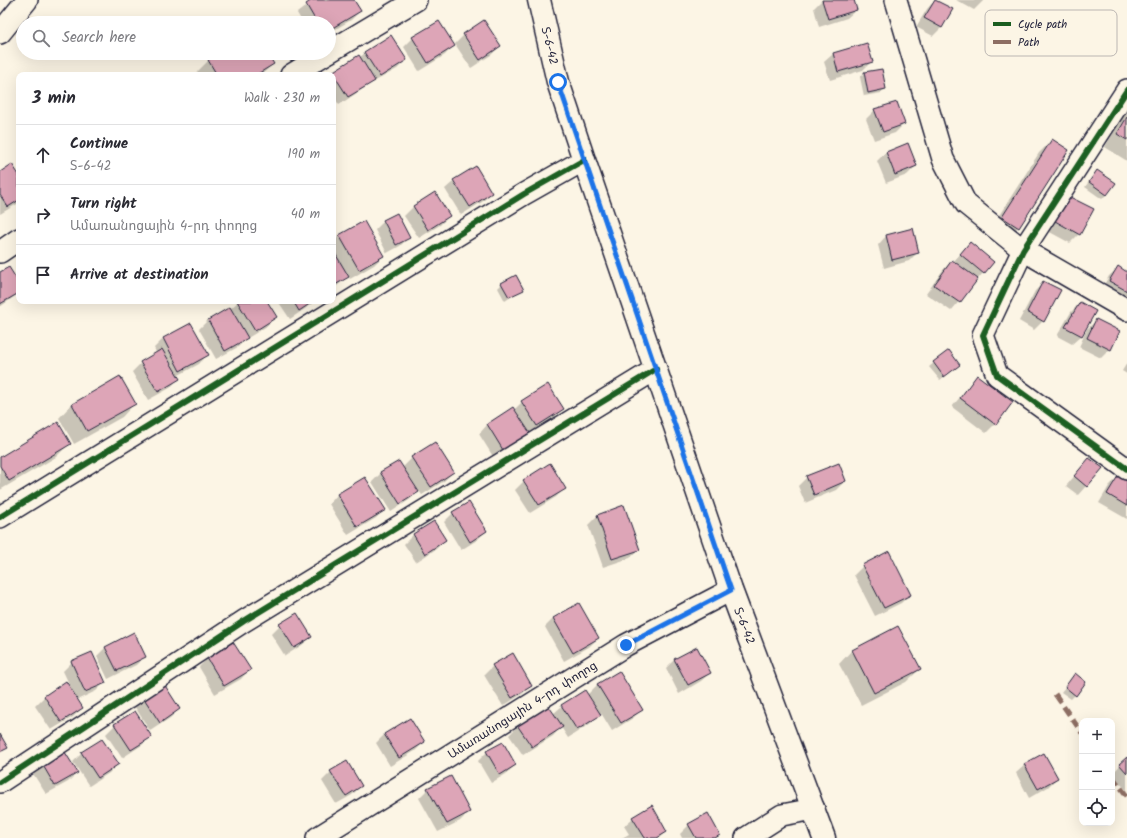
<!DOCTYPE html>
<html lang="en">
<head>
<meta charset="utf-8">
<style>
  :root { --surface:#fff; --page:#f7f7f7; --text:#2b2b33; --muted:#7c7c81; --line:#e1e1e2 }
  body { margin:0; font-family:Kalam,"Noto Sans Armenian",sans-serif; background:var(--page); color:var(--text) }
  .controls { position:absolute; right:12px; bottom:12px; display:grid; overflow:hidden; border-radius:8px; box-shadow:0 4px 16px #0002 }
  .controls button { width:36px; height:36px; display:grid; place-items:center; padding:0; border:0; border-bottom:1px solid var(--line); background:var(--surface); color:var(--text); font:20px sans-serif }
  .stop { position:absolute; width:12px; height:12px; margin:-9px; border:3px solid #1a73e8; border-radius:50%; background:#fff }
  .stop.end { background:#1a73e8; border-color:#fff; box-shadow:0 1px 4px #0008 }
  .list { margin:0; padding:0; list-style:none }
  h2 { display:flex; justify-content:space-between; align-items:center; height:52px; margin:0; padding:0 16px; font-size:17px }
  h2 small { font-size:13px; font-weight:400; color:var(--muted) }
  .list li { display:grid; grid-template-columns:26px 1fr auto; gap:12px; align-items:center; box-sizing:border-box; height:60px; padding:0 16px; border-top:1px solid var(--line) }
  .list b { display:block; font-size:15px; white-space:nowrap }
  .list p { margin:0; font-size:13px; white-space:nowrap; color:var(--muted) }
  .list em { font-size:13px; font-style:normal; color:var(--muted) }
  .icon { flex:none; width:22px; height:22px; fill:none; stroke:currentColor; stroke-width:2; stroke-linecap:round; stroke-linejoin:round }
  .map { position:relative; flex:none; width:1127px; height:838px; overflow:hidden }
  .search { position:absolute; background:var(--surface); box-shadow:0 4px 16px #0002; left:16px; top:16px; width:320px; height:44px; display:flex; align-items:center; gap:10px; box-sizing:border-box; padding:0 14px; border-radius:22px; color:var(--muted); font-size:15px }
  .panel { position:absolute; background:var(--surface); box-shadow:0 4px 16px #0002; left:16px; top:72px; width:320px; height:232px; border-radius:8px }
  .map>svg:first-child { display:block }
</style>
</head>
<body>
<div class="map">
<svg width="1127" height="838" viewBox="0 0 1127 838">
  <rect width="100%" height="100%" fill="#fcf5e5"/>
  <filter id="ink" filterUnits="userSpaceOnUse"><feTurbulence type="fractalNoise" baseFrequency=".025" numOctaves="2"/><feDisplacementMap in="SourceGraphic" scale="8" xChannelSelector="R" yChannelSelector="G"/><feConvolveMatrix kernelMatrix="1 2 1 2 8 2 1 2 1" color-interpolation-filters="sRGB"/></filter>
  <g filter="url(#ink)">
    <g fill="#0003">
      <polygon points="314,0 353,0 360,11 351,20 329,33 329,23 303,23 297,13"/>
      <polygon points="822,0 853,0 856,10 847,18 819,27 814,8"/>
      <polygon points="935,0 952,9 942,27 933,36 916,27 927,9"/>
      <polygon points="956,0 984,0 974,10"/>
      <polygon points="464,35 500,46 491,55 471,68 455,44"/>
      <polygon points="413,38 453,46 445,55 419,71 404,47"/>
      <polygon points="221,53 266,53 273,64 261,75 196,75 195,74 209,60"/>
      <polygon points="365,53 406,60 397,69 370,84 339,105 333,95 333,75 331,75 359,58"/>
      <polygon points="833,54 872,61 863,70 830,80 824,62"/>
      <polygon points="864,73 885,89 881,93 864,96 860,77"/>
      <polygon points="875,110 904,124 895,133 874,140 866,119"/>
      <polygon points="1127,110 1127,161 1105,147"/>
      <polygon points="1052,140 1018,227 1005,241 989,231 1039,153"/>
      <polygon points="907,144 916,166 907,175 886,183 877,161 886,152"/>
      <polygon points="0,173 19,177 19,203 0,214"/>
      <polygon points="1093,176 1107,194 1102,199 1085,187"/>
      <polygon points="454,181 491,193 482,202 461,215 445,189"/>
      <polygon points="435,194 449,216 440,225 419,238 404,216 413,207"/>
      <polygon points="1060,206 1079,234 1070,243 1046,230"/>
      <polygon points="397,214 409,237 400,246 387,253 375,230 384,221"/>
      <polygon points="363,222 383,256 374,265 350,279 349,276 333,289 333,242 339,236"/>
      <polygon points="886,236 918,252 909,261 884,268 878,245"/>
      <polygon points="962,252 983,273 951,311 926,294 943,270 952,261 953,262"/>
      <polygon points="1118,268 1127,273 1127,296 1122,302 1101,290 1109,276"/>
      <polygon points="0,273 19,285 19,293 0,307"/>
      <polygon points="1044,282 1043,321 1034,330 1019,321 1035,291"/>
      <polygon points="502,284 523,289 505,301 498,288"/>
      <polygon points="239,301 266,301 275,317 267,326 246,339 238,347 216,359 199,329 208,320 230,309"/>
      <polygon points="278,301 313,301 306,308 290,319"/>
      <polygon points="1080,303 1095,311 1081,336 1072,344 1057,336 1071,312"/>
      <polygon points="1096,321 1119,332 1110,349 1101,358 1079,347 1087,329"/>
      <polygon points="190,324 207,355 199,364 177,376 178,379 170,388 148,400 132,372 141,363 157,354 154,348 163,339"/>
      <polygon points="949,351 959,365 940,380 929,367"/>
      <polygon points="1127,363 1127,374 1122,371"/>
      <polygon points="977,376 995,424 986,433 952,407"/>
      <polygon points="522,402 562,409 554,418 494,458 479,434 487,425 514,410"/>
      <polygon points="135,403 122,417 74,444 59,418 72,404"/>
      <polygon points="70,443 56,457 0,490 0,458"/>
      <polygon points="412,458 453,472 444,481 422,495 419,491 409,500 391,512 372,482 381,473 402,468"/>
      <polygon points="1089,459 1086,486 1078,495 1066,486"/>
      <polygon points="807,477 845,481 836,490 805,503 798,486"/>
      <polygon points="1118,477 1127,483 1127,519 1099,503 1109,486"/>
      <polygon points="365,478 385,509 376,518 348,535 329,504 337,495"/>
      <polygon points="524,481 565,488 556,497 530,513 515,490"/>
      <polygon points="624,506 639,550 630,558 603,567 588,525 597,516"/>
      <polygon points="453,513 486,531 477,540 461,550 444,522"/>
      <polygon points="433,522 445,540 436,549 416,562 404,544 413,535"/>
      <polygon points="863,566 910,595 901,603 875,616 854,575"/>
      <polygon points="554,618 598,638 589,647 564,661 545,627"/>
      <polygon points="280,625 311,637 302,645 285,656 271,634"/>
      <polygon points="106,647 145,656 136,665 108,679 97,656"/>
      <polygon points="852,650 920,669 906,682 861,705 839,664"/>
      <polygon points="208,658 249,670 241,679 215,694 199,667"/>
      <polygon points="674,660 710,673 701,681 679,694 666,668"/>
      <polygon points="72,662 105,682 96,691 77,700 82,708 73,717 51,730 35,706 44,697 66,683 70,686 63,671"/>
      <polygon points="493,666 531,686 522,694 503,706 484,675"/>
      <polygon points="619,672 642,709 633,718 612,731 601,713 591,723 568,738 561,727 553,736 523,755 509,735 518,726 553,714 562,706 587,695 597,685"/>
      <polygon points="1075,675 1075,695 1071,699 1061,692"/>
      <polygon points="143,698 179,709 170,718 150,731 135,707"/>
      <polygon points="115,725 151,736 142,745 122,758 106,734"/>
      <polygon points="385,734 424,742 415,751 390,766 376,743"/>
      <polygon points="102,740 118,764 109,773 89,786 73,762 82,753"/>
      <polygon points="487,752 515,765 506,774 491,783 478,761"/>
      <polygon points="1127,758 1127,791 1112,774"/>
      <polygon points="41,763 77,773 68,782 46,794 32,772"/>
      <polygon points="1025,765 1057,778 1048,787 1029,798 1016,773"/>
      <polygon points="331,772 361,786 352,795 336,804 322,781"/>
      <polygon points="428,789 469,812 460,821 438,832 419,798"/>
      <polygon points="633,818 666,832 660,838 622,838 629,834 624,826"/>
      <polygon points="689,825 719,835 716,838 682,838 680,834"/>
    </g>
    <g fill="#dda5b7" stroke="#22223b">
      <polygon points="312,0 354,0 361,11 329,30 329,23 317,23 306,4"/>
      <polygon points="822,0 854,0 857,10 828,19"/>
      <polygon points="935,0 953,9 942,28 924,18"/>
      <polygon points="484,20 501,46 480,60 463,34"/>
      <polygon points="439,21 455,46 428,63 412,37"/>
      <polygon points="391,35 407,60 380,77 364,52"/>
      <polygon points="867,43 873,62 838,72 833,53"/>
      <polygon points="219,53 267,53 274,64 256,75 217,75 208,60"/>
      <polygon points="359,55 375,81 348,97 332,72"/>
      <polygon points="882,69 886,89 868,93 864,72"/>
      <polygon points="897,102 905,124 883,132 874,109"/>
      <polygon points="1127,117 1127,140 1117,134"/>
      <polygon points="1052,139 1069,150 1019,228 1002,217"/>
      <polygon points="908,143 917,166 895,175 886,152"/>
      <polygon points="12,164 19,175 19,200 8,207 0,195 0,172"/>
      <polygon points="476,166 492,193 470,207 453,180"/>
      <polygon points="1097,170 1116,183 1107,195 1089,182"/>
      <polygon points="435,192 450,216 428,230 413,206"/>
      <polygon points="1068,196 1094,209 1080,235 1055,221"/>
      <polygon points="397,213 410,238 396,245 383,220"/>
      <polygon points="364,221 384,256 359,270 339,235"/>
      <polygon points="913,228 919,253 892,260 886,235"/>
      <polygon points="970,242 994,262 984,274 960,254"/>
      <polygon points="333,250 349,277 333,286"/>
      <polygon points="952,260 978,279 960,303 934,285"/>
      <polygon points="1118,266 1127,272 1127,291 1109,281"/>
      <polygon points="9,267 19,283 19,293 0,304 0,272"/>
      <polygon points="516,275 524,290 509,297 501,283"/>
      <polygon points="1043,281 1061,290 1044,322 1027,312"/>
      <polygon points="237,301 267,301 277,317 255,331"/>
      <polygon points="293,301 314,301 299,311"/>
      <polygon points="1080,302 1096,311 1082,336 1065,327"/>
      <polygon points="230,307 248,338 225,351 208,320"/>
      <polygon points="1096,319 1120,331 1111,350 1087,338"/>
      <polygon points="191,323 209,355 180,371 163,338"/>
      <polygon points="162,349 180,379 158,392 140,362"/>
      <polygon points="949,350 960,365 944,377 933,362"/>
      <polygon points="977,375 1013,402 996,425 960,398"/>
      <polygon points="120,376 136,404 87,431 72,404"/>
      <polygon points="548,384 564,409 537,426 521,401"/>
      <polygon points="513,407 530,433 503,450 487,424"/>
      <polygon points="58,422 71,444 9,481 0,466 0,457"/>
      <polygon points="435,442 454,472 431,487 411,457"/>
      <polygon points="1089,458 1103,468 1087,487 1074,476"/>
      <polygon points="399,461 419,492 400,504 380,472"/>
      <polygon points="550,463 566,489 539,505 523,480"/>
      <polygon points="839,463 846,481 814,495 806,476"/>
      <polygon points="1118,476 1127,481 1127,506 1107,494"/>
      <polygon points="365,477 386,510 357,527 337,494"/>
      <polygon points="469,502 487,531 470,542 452,512"/>
      <polygon points="624,505 640,550 612,559 597,515"/>
      <polygon points="434,521 446,540 425,554 413,534"/>
      <polygon points="889,551 911,595 884,608 862,565"/>
      <polygon points="579,603 599,638 573,653 553,618"/>
      <polygon points="297,613 312,637 294,648 279,624"/>
      <polygon points="898,626 921,669 874,693 852,650"/>
      <polygon points="134,632 146,657 117,671 105,647"/>
      <polygon points="233,642 251,670 224,686 207,658"/>
      <polygon points="697,647 711,673 688,685 674,659"/>
      <polygon points="92,652 106,683 85,692 71,661"/>
      <polygon points="513,653 532,686 512,698 492,665"/>
      <polygon points="619,671 643,710 621,723 597,684"/>
      <polygon points="1075,673 1086,682 1076,696 1065,687"/>
      <polygon points="66,681 83,708 61,722 44,696"/>
      <polygon points="164,684 180,709 160,723 143,697"/>
      <polygon points="585,690 601,715 577,730 561,705"/>
      <polygon points="548,705 563,727 532,747 517,725"/>
      <polygon points="135,711 152,737 131,750 114,724"/>
      <polygon points="410,718 425,742 399,758 384,734"/>
      <polygon points="0,734 8,748 0,752"/>
      <polygon points="102,739 119,764 98,778 81,752"/>
      <polygon points="503,742 516,765 500,775 486,751"/>
      <polygon points="63,749 78,773 55,786 41,762"/>
      <polygon points="1044,753 1058,778 1038,789 1024,764"/>
      <polygon points="1127,757 1127,773 1119,764"/>
      <polygon points="347,761 362,786 346,796 330,771"/>
      <polygon points="451,776 470,812 447,824 427,788"/>
      <polygon points="652,805 667,832 657,838 645,838 632,817"/>
      <polygon points="708,813 720,835 715,838 696,838 688,824"/>
    </g>
    <g fill="none" stroke-linecap="round" stroke-linejoin="round">
      <defs>
        <g id="minor">
          <polyline points="896,0 943,159 966,204 1023,250 1127,310"/>
          <polyline points="0,33 27,0"/>
          <polyline points="329,52 416,0"/>
          <polyline points="291,75 327,53"/>
          <polyline points="1127,90 1023,250 983,335 997,375 1127,469"/>
          <polyline points="0,252 19,239"/>
          <polyline points="0,517 524,194 584,160"/>
          <polyline points="0,782 244,621 656,369"/>
          <path id="s1" d="M317,838L626,645L731,590"/>
          <polyline points="746,838 782,815 814,809"/>
        </g>
        <g id="secondary">
          <path id="s2" d="M539,0L558,82L584,160L731,590L824,838"/>
        </g>
      </defs>
      <use href="#minor" stroke="#22223b" stroke-width="24"/>
      <use href="#secondary" stroke="#22223b" stroke-width="25"/>
      <use href="#minor" stroke="#fcf5e5" stroke-width="21"/>
      <use href="#secondary" stroke="#fcf5e5" stroke-width="22"/>
      <g stroke="#8d6e63" stroke-width="5" stroke-dasharray="10 5" stroke-linecap="butt">
        <polyline points="1055,694 1082,733"/>
        <polyline points="1112,776 1127,796"/>
      </g>
      <defs>
        <g id="cycleway">
          <polyline points="1127,90 1023,250 983,335 997,375 1127,469"/>
          <polyline points="0,517 524,194 584,160"/>
          <polyline points="0,782 244,621 656,369"/>
        </g>
      </defs>
      <use href="#cycleway" stroke="#fcf5e5" stroke-width="8"/>
      <use href="#cycleway" stroke="#1b5e20" stroke-width="6"/>
    </g>
  </g>
  <g fill="none" stroke-linecap="round" stroke-linejoin="round" filter="url(#ink)">
    <polyline stroke="#1a73e8" stroke-width="5" points="558,82 731,590 626,645"/>
  </g>
  <g text-anchor="middle" dominant-baseline="central" stroke-width="3" stroke-linejoin="round" paint-order="stroke">
    <g font-size="12" fill="#22223b" stroke="#fcf5e5">
      <text stroke="none"><textPath href="#s2" startOffset="47">Տ-6-42</textPath></text>
      <text stroke="none"><textPath href="#s2" startOffset="659">Տ-6-42</textPath></text>
      <text stroke="none"><textPath href="#s1" startOffset="242">Ամառանոցային 4-րդ փողոց</textPath></text>
    </g>
  </g>
  <rect x="985" y="10" width="132" height="46" rx="6" fill="#fcf5e5" stroke="#bbb6b2" stroke-width="1"/>
  <rect x="993" y="22" width="18" height="4" fill="#1b5e20"/>
  <rect x="993" y="40" width="18" height="4" fill="#8d6e63"/>
  <g font-size="11" fill="#22223b">
    <text x="1018" y="28">Cycle path</text>
    <text x="1018" y="46">Path</text>
  </g>
</svg>
<div class="controls">
<button>+</button>
<button>−</button>
<button><svg class="icon" aria-label="locate" viewBox="0 0 24 24"><circle cx="12" cy="12" r="6"/><path d="M12 2v4M12 18v4M2 12h4M18 12h4"/></svg></button>
</div>
<div class="stop" style="left:558px;top:82px"></div>
<div class="stop end" style="left:626px;top:645px"></div>
<div class="search"><svg class="icon" aria-label="search" viewBox="0 0 24 24"><circle cx="10" cy="10" r="6"/><path d="M15 15l6 6"/></svg>Search here</div>
<section class="panel">
<h2>3 min<small>Walk · 230 m</small></h2>
<ul class="list">
<li><svg class="icon" aria-label="ahead" viewBox="0 0 24 24"><path d="M12 20V5M6 11l6-6 6 6"/></svg><div><b>Continue</b><p>Տ-6-42</p></div><em>190 m</em></li>
<li><svg class="icon" aria-label="right" viewBox="0 0 24 24"><path d="M7 20v-9h11M14 6l5 5-5 5"/></svg><div><b>Turn right</b><p>Ամառանոցային 4-րդ փողոց</p></div><em>40 m</em></li>
<li><svg class="icon" aria-label="arrive" viewBox="0 0 24 24"><path d="M6 21V4h12l-3 4 3 4H6"/></svg><div><b>Arrive at destination</b></div></li>
</ul>
</section>
</div>
</body>
</html>
